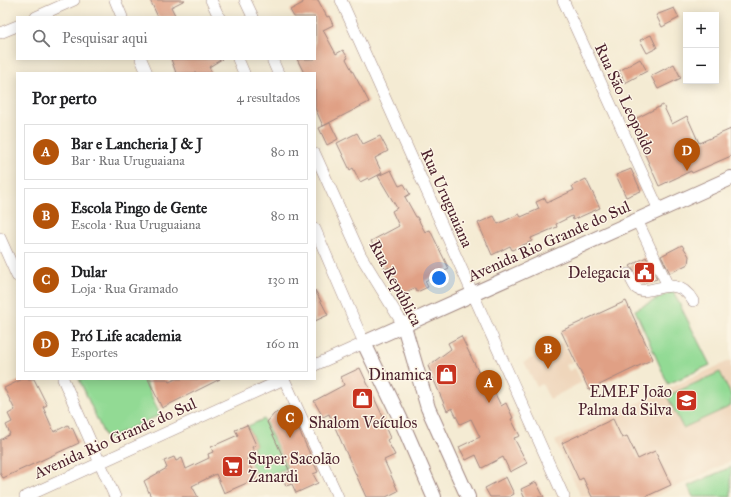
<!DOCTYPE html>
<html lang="pt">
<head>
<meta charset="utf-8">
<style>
  :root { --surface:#fff; --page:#f2f2f2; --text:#202124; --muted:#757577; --line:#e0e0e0; --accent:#b45309 }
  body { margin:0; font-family:"IM FELL Great Primer",serif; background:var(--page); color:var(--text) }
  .controls { position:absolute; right:12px; top:12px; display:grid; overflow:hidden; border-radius:0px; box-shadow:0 2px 10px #0003 }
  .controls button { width:36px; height:36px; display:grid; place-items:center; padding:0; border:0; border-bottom:1px solid var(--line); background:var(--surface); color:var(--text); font:20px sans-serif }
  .you { position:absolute; left:439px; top:278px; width:14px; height:14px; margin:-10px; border:3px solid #fff; border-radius:50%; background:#1a73e8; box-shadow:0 0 0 6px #1a73e833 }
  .badge { display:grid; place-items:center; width:26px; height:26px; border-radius:50%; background:var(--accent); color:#fff; font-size:13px; font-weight:700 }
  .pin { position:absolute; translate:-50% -33px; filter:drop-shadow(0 1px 2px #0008) }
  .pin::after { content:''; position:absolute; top:21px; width:14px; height:12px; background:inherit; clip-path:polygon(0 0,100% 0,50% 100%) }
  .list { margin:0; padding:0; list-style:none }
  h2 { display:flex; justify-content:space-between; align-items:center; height:52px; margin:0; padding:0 16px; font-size:17px }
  h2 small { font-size:13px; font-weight:400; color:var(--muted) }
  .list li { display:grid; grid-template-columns:26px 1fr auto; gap:12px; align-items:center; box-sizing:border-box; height:56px; margin:0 8px 8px; padding:0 8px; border:1px solid var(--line); border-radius:0px }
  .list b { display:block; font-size:15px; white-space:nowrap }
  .list p { margin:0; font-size:13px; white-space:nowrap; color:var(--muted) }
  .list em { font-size:13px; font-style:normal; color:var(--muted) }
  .icon { flex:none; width:22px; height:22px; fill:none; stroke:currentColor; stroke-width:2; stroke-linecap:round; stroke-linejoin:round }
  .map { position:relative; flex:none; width:731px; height:497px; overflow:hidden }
  .search { position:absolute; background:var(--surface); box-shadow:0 2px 10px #0003; left:16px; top:16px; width:300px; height:44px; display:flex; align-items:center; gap:10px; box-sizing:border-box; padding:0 14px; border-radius:0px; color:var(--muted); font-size:15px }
  .panel { position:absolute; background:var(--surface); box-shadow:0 2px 10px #0003; left:16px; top:72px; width:300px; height:308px; border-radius:0px }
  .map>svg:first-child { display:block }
</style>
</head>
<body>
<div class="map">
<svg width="731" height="497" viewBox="0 0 731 497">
  <rect width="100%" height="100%" fill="#fcf5e5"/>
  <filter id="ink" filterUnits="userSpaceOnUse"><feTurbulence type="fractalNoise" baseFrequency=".025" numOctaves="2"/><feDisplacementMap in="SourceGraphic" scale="8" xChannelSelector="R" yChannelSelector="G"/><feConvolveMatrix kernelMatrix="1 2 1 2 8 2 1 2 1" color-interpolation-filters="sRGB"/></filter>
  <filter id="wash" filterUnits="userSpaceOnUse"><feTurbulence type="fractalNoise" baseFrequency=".012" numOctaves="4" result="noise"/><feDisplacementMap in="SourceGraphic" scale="16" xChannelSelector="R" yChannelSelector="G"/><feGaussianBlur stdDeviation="0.9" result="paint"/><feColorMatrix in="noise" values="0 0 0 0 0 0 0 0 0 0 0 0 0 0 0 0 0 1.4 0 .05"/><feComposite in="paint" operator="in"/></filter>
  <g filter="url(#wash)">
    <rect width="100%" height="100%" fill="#f4ebd3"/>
    <g fill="#efd6bb">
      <polygon points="562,342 572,362 566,365 569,371 575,368 582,382 550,399 542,384 537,387 524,362"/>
      <polygon points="731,360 731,461 654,497 581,497 555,441"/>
    </g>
    <g fill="#92da94" stroke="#6e7c60">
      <polygon points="673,291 710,365 668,384 635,310"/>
      <polygon points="720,372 731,395 731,406 683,428 667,396"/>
      <polygon points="79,379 144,379 160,415 106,439"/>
      <polygon points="264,419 287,468 259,481 249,459 256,455 253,447 256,445 248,426"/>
      <polygon points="731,467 731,497 693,497 688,486"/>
    </g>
    <g id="blocks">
      <g fill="#e0a085">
        <polygon points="150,0 185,0 171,7 176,17 158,17"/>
        <polygon points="302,0 318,0 327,17 329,16 333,25 323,30 336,54 343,50 348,58 346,59 369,102 323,126 315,108 315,73 304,73 297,59 315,59 315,17 294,17 290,10 303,3"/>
        <polygon points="674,8 679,18 662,27 656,15"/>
        <polygon points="651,35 657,48 647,53 640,40"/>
        <polygon points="171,59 222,59 209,67 212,73 176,73"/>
        <polygon points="640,59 647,71 625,83 619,71"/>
        <polygon points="674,64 681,78 658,89 651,76"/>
        <polygon points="663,105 672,124 687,116 699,143 731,129 731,156 692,173 691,171 659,186 643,150 648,147 635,119"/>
        <polygon points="330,123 338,139 327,145 319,128"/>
        <polygon points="357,133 363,144 380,136 388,151 375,158 382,173 369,180 368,178 360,182 353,168 350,170 337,143"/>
        <polygon points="631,169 641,191 626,197 616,175"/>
        <polygon points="391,170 399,186 404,184 410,194 405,197 416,217 417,217 425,232 430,230 449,269 425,281 428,287 417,292 415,288 401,294 389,267 385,269 371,241 399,226 392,211 397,208 378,176"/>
        <polygon points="586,179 600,208 573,220 572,216 556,224 557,227 531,238 532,241 512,250 510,246 492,255 478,223 494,216 498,224 519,214 521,217 539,209 536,202 545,198 547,203 574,190 572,186"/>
        <polygon points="682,245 689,256 688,264 670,273 661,256"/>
        <polygon points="646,257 657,279 643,283 630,266"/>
        <polygon points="315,290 328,315 315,321"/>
        <polygon points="626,301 653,359 589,390 561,331"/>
        <polygon points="461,336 481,377 486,375 501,406 506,403 513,418 511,419 520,436 514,438 527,463 510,472 503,457 482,468 476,455 466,460 459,447 480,437 471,419 460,424 452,408 447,411 428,366 451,349 448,343"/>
        <polygon points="360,368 385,421 383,422 390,438 387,440 395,455 384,460 398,491 386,497 366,497 329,414 323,417 314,401 344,385 341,377"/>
        <polygon points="23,379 34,379 47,405 43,407 54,432 68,425 70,429 72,427 79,443 3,478 0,473 0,440 10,434 6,425 12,422 8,414 15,410 4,388"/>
        <polygon points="148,379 167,379 169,382 176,379 220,379 162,408"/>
        <polygon points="281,410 290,410 318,472 313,474 318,483 296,493 292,484 286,486 282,475 290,472 267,422 274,414"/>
        <polygon points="613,419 622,438 627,436 638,459 655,451 671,485 645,497 592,497 583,478 579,480 562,443"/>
        <polygon points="247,425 256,445 252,447 256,455 247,459 256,479 224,493 216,474 192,486 198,497 151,497 144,481 167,468 164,461 174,457 176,461 182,458 186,469 209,458 208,454 213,452 211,447 238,435 235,430"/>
        <polygon points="506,477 514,494 509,497 490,497 485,488"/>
        <polygon points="536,482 544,497 524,497 521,489"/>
      </g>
    </g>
  </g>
  <g filter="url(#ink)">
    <use href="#blocks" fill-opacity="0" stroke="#9f857f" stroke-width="1"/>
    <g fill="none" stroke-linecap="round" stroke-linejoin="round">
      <defs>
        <g id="minor">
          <polyline points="115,0 122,17"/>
          <polyline points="211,0 219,17"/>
          <polyline points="245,0 253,17"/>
          <polyline points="341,0 564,497"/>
          <polyline points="563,0 659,210"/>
          <polyline points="36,17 74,0"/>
          <polyline points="0,33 17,26"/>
          <polyline points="141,59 147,73"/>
          <polyline points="238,59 244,73"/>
          <polyline points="272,59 278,73"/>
          <polyline points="315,154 361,256 404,326"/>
          <polyline points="637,220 668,286"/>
          <polyline points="315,229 364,343 315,365"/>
          <polyline points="0,238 17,276"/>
          <path d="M628,274C631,278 633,284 636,288C648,299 675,270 693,301"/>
          <polyline points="63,379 115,497"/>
          <polyline points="284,379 338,497"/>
          <polyline points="25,497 284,379"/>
        </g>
        <g id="major">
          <polyline points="404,326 428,408 468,497"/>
          <polyline points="434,497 400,418 364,343 731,178"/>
        </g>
      </defs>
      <use href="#minor" stroke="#9f857f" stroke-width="12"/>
      <use href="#major" stroke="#9f857f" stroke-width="16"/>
      <use href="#minor" stroke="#fff" stroke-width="11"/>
      <use href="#major" stroke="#fff" stroke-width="14"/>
    </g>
  </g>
  <defs>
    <symbol id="civic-square" viewBox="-11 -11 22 22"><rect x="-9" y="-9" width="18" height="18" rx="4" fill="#c8321e" stroke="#fcf5e5"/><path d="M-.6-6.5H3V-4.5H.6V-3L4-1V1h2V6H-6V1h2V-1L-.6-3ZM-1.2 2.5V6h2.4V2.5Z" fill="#fff"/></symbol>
    <symbol id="shop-square" viewBox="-11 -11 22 22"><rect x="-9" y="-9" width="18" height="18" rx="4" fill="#c8321e" stroke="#fcf5e5"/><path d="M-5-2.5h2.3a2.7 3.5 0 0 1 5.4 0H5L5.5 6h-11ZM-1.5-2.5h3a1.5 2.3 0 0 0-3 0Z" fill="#fff"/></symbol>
    <symbol id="school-square" viewBox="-11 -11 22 22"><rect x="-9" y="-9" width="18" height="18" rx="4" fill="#c8321e" stroke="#fcf5e5"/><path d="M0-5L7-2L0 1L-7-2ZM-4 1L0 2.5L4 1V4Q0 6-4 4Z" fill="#fff"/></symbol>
    <symbol id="supermarket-square" viewBox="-11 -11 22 22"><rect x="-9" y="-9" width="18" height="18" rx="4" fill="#c8321e" stroke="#fcf5e5"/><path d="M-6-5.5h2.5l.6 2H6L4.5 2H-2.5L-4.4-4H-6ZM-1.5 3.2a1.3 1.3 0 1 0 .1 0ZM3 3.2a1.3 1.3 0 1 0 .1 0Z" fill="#fff"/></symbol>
  </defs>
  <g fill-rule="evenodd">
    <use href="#civic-square" x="632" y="260" width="25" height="25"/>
    <use href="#shop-square" x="434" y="362" width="25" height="25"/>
    <use href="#shop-square" x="350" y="386" width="25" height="25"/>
    <use href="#school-square" x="674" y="388" width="25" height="25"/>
    <use href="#supermarket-square" x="220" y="454" width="25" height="25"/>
  </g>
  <g text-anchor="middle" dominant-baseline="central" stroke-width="3" stroke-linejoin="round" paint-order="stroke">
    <g font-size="16" fill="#4a1f2b" stroke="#fcf5e5">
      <text transform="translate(625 99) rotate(65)">Rua São Leopoldo</text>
      <text transform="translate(447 198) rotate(66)">Rua Uruguaiana</text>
      <text transform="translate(549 241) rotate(-24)">Avenida Rio Grande do Sul</text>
      <text transform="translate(396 283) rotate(62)">Rua República</text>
      <text transform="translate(115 438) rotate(-24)">Avenida Rio Grande do Sul</text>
    </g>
    <g font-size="16" fill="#4a1f2b" stroke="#fcf5e5" text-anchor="end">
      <text x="630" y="272">Delegacia</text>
      <text x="432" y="374">Dinamica</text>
      <text x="672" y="391">EMEF João<tspan x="672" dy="18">Palma da Silva</tspan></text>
      <text x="363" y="422" text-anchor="middle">Shalom Veículos</text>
      <text x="248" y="458" text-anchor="start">Super Sacolão<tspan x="248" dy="18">Zanardi</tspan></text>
    </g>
  </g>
</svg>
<div class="controls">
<button>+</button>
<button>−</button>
</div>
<div class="you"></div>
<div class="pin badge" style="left:489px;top:403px">A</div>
<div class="pin badge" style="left:548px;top:369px">B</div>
<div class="pin badge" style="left:290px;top:438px">C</div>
<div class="pin badge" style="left:687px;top:171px">D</div>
<div class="search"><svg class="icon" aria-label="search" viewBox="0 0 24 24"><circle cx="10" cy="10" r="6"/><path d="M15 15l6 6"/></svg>Pesquisar aqui</div>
<section class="panel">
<h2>Por perto<small>4 resultados</small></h2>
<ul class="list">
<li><span class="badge">A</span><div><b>Bar e Lancheria J &amp; J</b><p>Bar · Rua Uruguaiana</p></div><em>80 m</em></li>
<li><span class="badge">B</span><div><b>Escola Pingo de Gente</b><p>Escola · Rua Uruguaiana</p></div><em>80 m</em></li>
<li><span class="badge">C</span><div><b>Dular</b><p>Loja · Rua Gramado</p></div><em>130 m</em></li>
<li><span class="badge">D</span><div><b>Pró Life academia</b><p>Esportes</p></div><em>160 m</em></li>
</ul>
</section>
</div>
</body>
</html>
